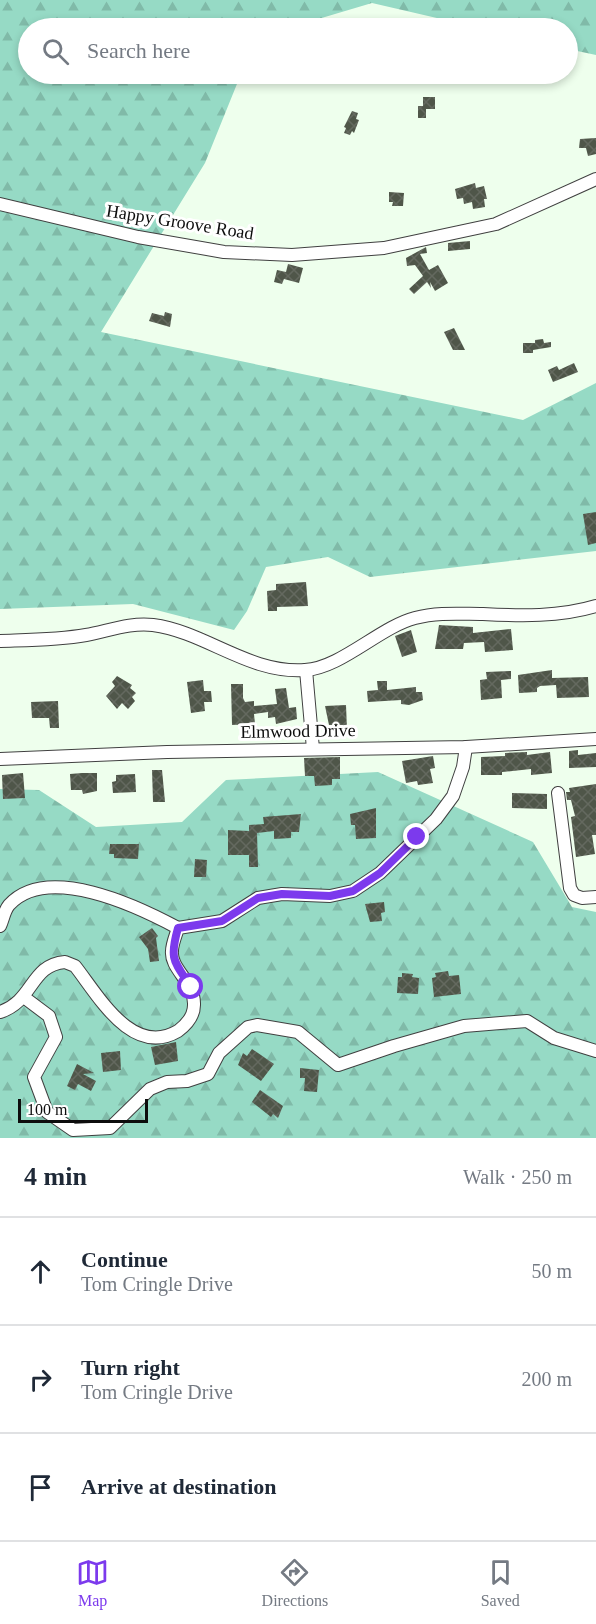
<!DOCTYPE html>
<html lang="en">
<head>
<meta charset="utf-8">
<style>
  :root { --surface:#fff; --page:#f2f2f3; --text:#1f2937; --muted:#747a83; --line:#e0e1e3; --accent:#7c3aed }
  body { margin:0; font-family:Georgia,serif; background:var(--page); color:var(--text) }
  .scale { position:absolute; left:18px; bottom:15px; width:130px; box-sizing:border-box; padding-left:6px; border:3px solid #0d0d0d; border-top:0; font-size:16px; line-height:21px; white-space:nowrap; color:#0d0d0d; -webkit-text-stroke:4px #fff; paint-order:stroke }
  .stop { position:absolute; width:18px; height:18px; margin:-14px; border:4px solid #7c3aed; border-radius:50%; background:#fff }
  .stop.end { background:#7c3aed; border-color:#fff; box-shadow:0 2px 6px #0008 }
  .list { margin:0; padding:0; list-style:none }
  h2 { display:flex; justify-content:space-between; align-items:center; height:78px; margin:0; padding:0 24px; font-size:26px }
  h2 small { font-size:20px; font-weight:400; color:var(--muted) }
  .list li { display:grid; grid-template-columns:39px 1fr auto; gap:18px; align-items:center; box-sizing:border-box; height:108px; padding:0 24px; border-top:2px solid var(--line) }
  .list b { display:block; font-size:22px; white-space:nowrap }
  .list p { margin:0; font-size:20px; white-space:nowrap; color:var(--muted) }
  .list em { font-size:20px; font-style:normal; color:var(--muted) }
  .icon { flex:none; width:33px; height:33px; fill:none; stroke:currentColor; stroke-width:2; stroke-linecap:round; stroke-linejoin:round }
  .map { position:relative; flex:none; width:596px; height:1138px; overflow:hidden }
  .search { position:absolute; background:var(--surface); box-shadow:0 3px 9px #0003; left:18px; right:18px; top:18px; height:66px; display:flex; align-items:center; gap:15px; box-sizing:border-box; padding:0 21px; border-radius:33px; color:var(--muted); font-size:22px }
  .sheet { height:402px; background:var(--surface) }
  nav { display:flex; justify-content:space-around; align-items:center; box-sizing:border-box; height:84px; border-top:2px solid var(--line); background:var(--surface); font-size:16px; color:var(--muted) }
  nav a { display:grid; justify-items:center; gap:3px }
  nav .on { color:var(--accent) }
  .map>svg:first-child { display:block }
</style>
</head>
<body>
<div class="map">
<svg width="596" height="1138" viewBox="0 0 596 1138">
  <defs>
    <pattern id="forest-firs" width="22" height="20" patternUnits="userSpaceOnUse" patternTransform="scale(1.5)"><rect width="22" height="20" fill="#96dac5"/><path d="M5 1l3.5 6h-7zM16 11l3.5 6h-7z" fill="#80baa8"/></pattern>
    <pattern id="building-cross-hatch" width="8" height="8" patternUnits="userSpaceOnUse" patternTransform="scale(1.5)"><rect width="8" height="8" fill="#4f5649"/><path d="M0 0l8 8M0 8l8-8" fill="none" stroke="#64695f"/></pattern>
  </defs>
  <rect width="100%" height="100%" fill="#eeffed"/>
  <g fill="url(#forest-firs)">
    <polygon points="0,0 596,0 596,55 568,49 568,28 480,28 372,3 288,28 28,28 28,74 241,74 205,163 101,332 523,420 596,383 596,551 370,577 328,557 266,567 247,611 234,630 133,604 0,609"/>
    <polygon points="378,772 533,842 572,907 596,912 596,1138 0,1138 0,789 39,790 96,827 182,822 226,780"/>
  </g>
  <g fill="url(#building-cross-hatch)">
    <polygon points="423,97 435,97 435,109 426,109 426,118 418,118 418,106 423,106"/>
    <polygon points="352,111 358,113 356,119 359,120 354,133 352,131 350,135 344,133 346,128 344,127"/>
    <polygon points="596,138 596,154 588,156 586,148 579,148 580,139"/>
    <polygon points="475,183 476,188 484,186 487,199 484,199 485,207 473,209 472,202 464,204 463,198 457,199 455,189"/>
    <polygon points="389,192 404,193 403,206 392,206 393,202 389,202"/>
    <polygon points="470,241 470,249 448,251 448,243"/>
    <polygon points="426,247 427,253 420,254 429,270 438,265 448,283 435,291 430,282 431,288 427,282 414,294 409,289 423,276 415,265 407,266 406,258"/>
    <polygon points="288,264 303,268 299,283 284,279 282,284 274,282 277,270 286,272"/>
    <polygon points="165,312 172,314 170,327 149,321 152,313 164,316"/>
    <polygon points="454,328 465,350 453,350 444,332"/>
    <polygon points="543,339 544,343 551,342 551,347 533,350 533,353 523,353 523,343 535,343 535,340"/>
    <polygon points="574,363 578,372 553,382 548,370 557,366 559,370"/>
    <polygon points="596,512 596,543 588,545 583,514"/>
    <polygon points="306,582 308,606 277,607 277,611 268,611 267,591 276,590 276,584"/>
    <polygon points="439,625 473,627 473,633 511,629 513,650 485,652 484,642 464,643 463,649 435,649"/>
    <polygon points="411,630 417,652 402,657 395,636"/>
    <polygon points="552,670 552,678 588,677 589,697 557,698 556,685 540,686 537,688 537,692 519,693 518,675"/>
    <polygon points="511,671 511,679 501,680 502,698 481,700 480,680 487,679 486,672"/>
    <polygon points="117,676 132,685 130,688 136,693 132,697 135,701 128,709 122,703 117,709 106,696 115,686 112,682"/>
    <polygon points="203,680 204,691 211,691 212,702 204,702 205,711 191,713 187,682"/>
    <polygon points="377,681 387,681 387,690 416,687 416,692 422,692 423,700 409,705 401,704 401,700 368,702 367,691 378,690"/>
    <polygon points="231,684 243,684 243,698 245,702 254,701 254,706 277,704 275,689 286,688 289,708 296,707 297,719 276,724 275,717 268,718 268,712 254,714 255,724 232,725"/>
    <polygon points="58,701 59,728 50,728 49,718 32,718 31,702"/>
    <polygon points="346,705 347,729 336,729 336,725 329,725 325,706"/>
    <polygon points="578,750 578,755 596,753 596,767 569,768 569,751"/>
    <polygon points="527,752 527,755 550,752 552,773 531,775 531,769 502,772 502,775 481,775 481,757 505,756 505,753"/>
    <polygon points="433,756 435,768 430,769 433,783 418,785 417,781 406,783 402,761"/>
    <polygon points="340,757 340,779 332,779 332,785 315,786 314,776 305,776 304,758"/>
    <polygon points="152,770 162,770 165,802 153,802"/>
    <polygon points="23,773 25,798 3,799 2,775"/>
    <polygon points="82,773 97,773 97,791 83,794 82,790 71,790 70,774"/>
    <polygon points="135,774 136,792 113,793 112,782 116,781 116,775"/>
    <polygon points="596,784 596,835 592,835 595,854 576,857 571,817 575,816 571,800 567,800 566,792 570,792 569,788"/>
    <polygon points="512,793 547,794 547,809 512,808"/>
    <polygon points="376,808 376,838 356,839 355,825 351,825 350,814"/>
    <polygon points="301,814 299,832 291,832 291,838 274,839 274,831 257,833 258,867 249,867 249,855 228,855 228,830 249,831 249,825 264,824 263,817"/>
    <polygon points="110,844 139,844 138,859 114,858 114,854 109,854"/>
    <polygon points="195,859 207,860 206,877 194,877"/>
    <polygon points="384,902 385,912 381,913 382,921 370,922 365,904"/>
    <polygon points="152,928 158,936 156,938 159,961 150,962 148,949 139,937"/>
    <polygon points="448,971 449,976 459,975 461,994 434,997 432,978 436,977 435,973"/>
    <polygon points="402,973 413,974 412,977 419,978 418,994 397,993 398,977 402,977"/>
    <polygon points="176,1042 178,1061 155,1065 151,1047"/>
    <polygon points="252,1049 274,1064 261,1081 238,1065 243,1053 247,1056"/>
    <polygon points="120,1051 121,1070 103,1072 101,1053"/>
    <polygon points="77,1064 94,1073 83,1074 96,1081 91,1091 78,1084 75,1090 67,1086"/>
    <polygon points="300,1068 319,1070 317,1092 304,1091 305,1078 300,1078"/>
    <polygon points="260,1090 283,1106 278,1118 273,1114 271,1117 252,1102"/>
  </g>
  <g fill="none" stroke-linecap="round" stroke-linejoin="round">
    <defs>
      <g id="minor">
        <polyline points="0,204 138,237 224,252 292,255 384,248 496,224 596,179"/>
        <path d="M0,641C29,640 58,640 86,635C108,631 131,622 153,625C206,632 249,674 305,670C341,668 380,627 415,618C438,612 460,614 483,614C520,616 560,617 596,606"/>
        <polyline points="306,670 313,749"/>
        <polyline points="0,759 167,752 466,747 596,739"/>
        <polyline points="558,793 570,888 574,895 582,898 596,897"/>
        <path d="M0,926C3,920 4,911 9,905C47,863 137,906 178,928"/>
        <polyline points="25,998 49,1016 56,1037 34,1077 47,1112 73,1130 110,1128 150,1089 167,1082 187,1081 208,1074 219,1053 248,1027 257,1025 298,1032 338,1065 394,1046 464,1026 527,1021 554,1038 596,1051"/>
        <path d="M0,1012C34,1001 30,965 65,962L75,966C98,995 132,1058 178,1031C186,1025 194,1016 194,1005C195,982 170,969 172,951C172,944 176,935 178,928L222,921L258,898L282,894L330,896L353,891L380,873L436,819L453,796L463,767L466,747"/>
      </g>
    </defs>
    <use href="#minor" stroke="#404040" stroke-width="14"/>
    <use href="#minor" stroke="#fff" stroke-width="12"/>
  </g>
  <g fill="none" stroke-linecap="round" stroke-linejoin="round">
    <path stroke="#7c3aed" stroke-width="8" d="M191,987C174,961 169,960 178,928L222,921L258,898L282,894L330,896L353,891L380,873L417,837"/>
  </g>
  <g text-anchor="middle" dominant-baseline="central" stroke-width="6" stroke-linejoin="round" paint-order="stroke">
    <g font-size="18" fill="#0d0d0d" stroke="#fff">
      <text transform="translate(180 222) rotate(9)">Happy Groove Road</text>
      <text transform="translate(298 731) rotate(-1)">Elmwood Drive</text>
    </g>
  </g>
</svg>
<div class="scale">100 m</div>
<div class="stop" style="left:191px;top:987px"></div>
<div class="stop end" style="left:417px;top:837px"></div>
<div class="search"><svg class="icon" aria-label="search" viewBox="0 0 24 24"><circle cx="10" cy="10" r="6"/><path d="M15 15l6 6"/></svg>Search here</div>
</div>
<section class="sheet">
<h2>4 min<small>Walk · 250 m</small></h2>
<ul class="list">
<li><svg class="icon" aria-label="ahead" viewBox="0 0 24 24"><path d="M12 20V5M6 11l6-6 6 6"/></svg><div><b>Continue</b><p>Tom Cringle Drive</p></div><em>50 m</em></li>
<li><svg class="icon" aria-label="right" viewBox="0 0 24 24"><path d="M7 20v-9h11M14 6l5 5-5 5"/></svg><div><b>Turn right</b><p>Tom Cringle Drive</p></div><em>200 m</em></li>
<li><svg class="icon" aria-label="arrive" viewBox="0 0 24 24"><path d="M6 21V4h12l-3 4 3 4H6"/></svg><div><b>Arrive at destination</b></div></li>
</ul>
</section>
<nav>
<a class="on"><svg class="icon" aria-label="map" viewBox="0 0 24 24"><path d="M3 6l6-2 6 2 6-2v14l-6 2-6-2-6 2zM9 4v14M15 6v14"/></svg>Map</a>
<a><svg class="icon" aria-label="directions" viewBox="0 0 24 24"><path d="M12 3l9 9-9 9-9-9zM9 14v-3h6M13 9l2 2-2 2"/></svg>Directions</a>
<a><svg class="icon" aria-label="saved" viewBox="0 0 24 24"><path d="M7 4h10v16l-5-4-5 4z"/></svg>Saved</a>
</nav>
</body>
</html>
